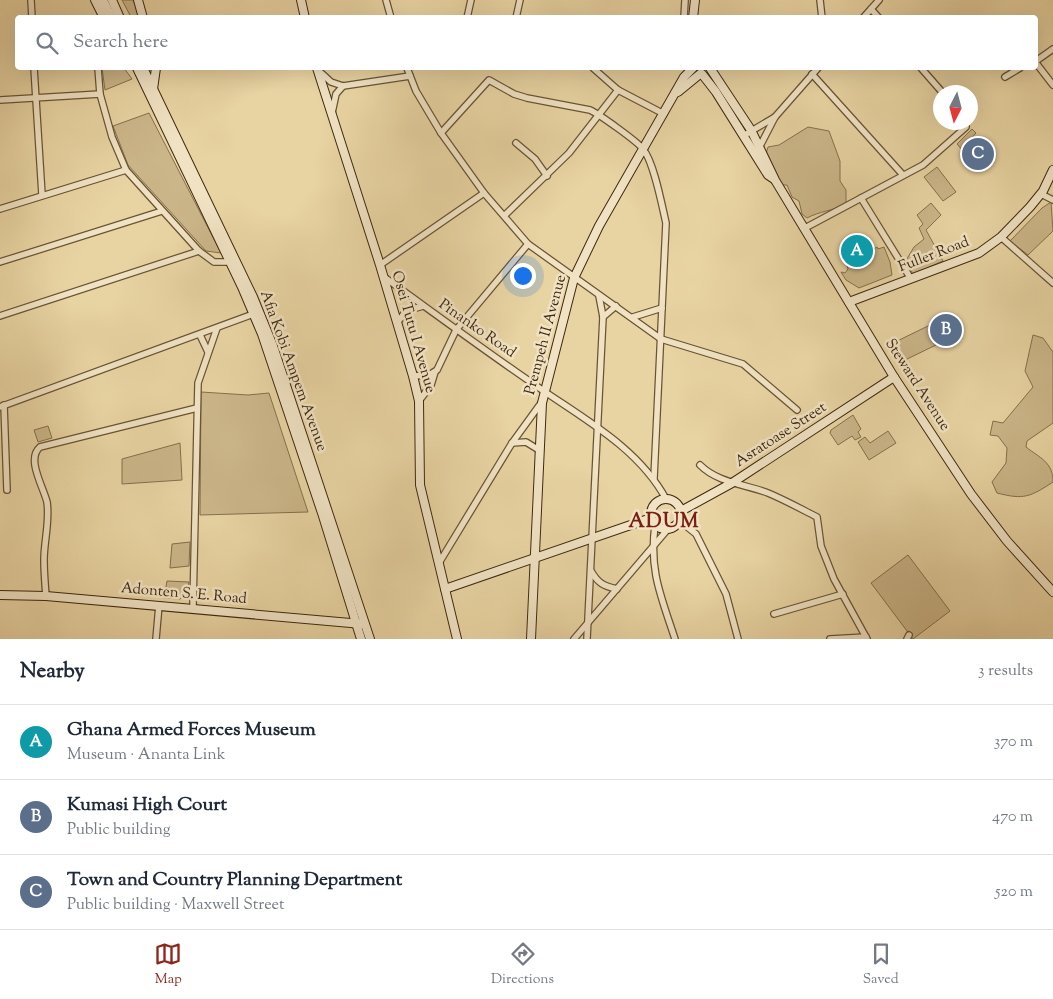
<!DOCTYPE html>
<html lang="en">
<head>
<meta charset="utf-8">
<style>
  :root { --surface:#fff; --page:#f2f2f3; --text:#1f2937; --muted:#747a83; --line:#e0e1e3; --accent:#8f2418 }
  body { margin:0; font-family:"Sorts Mill Goudy",serif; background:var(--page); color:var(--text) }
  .compass { position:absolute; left:933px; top:85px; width:45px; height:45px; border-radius:50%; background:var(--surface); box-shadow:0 5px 20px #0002; rotate:186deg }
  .you { position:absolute; left:522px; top:275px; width:18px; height:18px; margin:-12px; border:4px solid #fff; border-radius:50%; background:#1a73e8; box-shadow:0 0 0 8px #1a73e833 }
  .badge { display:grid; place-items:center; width:32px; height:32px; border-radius:50%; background:var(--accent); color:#fff; font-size:16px; font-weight:700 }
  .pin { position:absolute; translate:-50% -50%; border:2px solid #fff; box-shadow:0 1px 5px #0006 }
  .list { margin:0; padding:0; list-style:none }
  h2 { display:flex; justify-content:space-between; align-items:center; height:65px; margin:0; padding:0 20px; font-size:21px }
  h2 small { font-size:16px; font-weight:400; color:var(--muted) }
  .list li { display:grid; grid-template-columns:32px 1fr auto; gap:15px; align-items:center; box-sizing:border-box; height:75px; padding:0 20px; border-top:1px solid var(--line) }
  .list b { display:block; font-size:19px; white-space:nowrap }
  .list p { margin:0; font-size:16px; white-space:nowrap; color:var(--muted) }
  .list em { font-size:16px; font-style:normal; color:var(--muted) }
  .icon { flex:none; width:28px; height:28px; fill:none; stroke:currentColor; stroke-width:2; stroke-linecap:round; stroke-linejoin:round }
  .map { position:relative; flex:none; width:1053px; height:639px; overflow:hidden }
  .search { position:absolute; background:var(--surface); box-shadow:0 5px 20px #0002; left:15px; right:15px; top:15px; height:55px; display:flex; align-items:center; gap:12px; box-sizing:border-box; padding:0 18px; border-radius:5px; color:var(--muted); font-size:19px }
  .sheet { height:290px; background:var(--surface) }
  nav { display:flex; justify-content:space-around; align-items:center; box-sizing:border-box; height:70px; border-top:1px solid var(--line); background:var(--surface); font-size:14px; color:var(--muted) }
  nav a { display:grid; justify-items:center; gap:2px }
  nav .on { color:var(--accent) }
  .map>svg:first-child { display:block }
</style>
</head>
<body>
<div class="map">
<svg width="1053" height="639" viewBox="0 0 1053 639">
  <rect width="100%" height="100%" fill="#e8d3a2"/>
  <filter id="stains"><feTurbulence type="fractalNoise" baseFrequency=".004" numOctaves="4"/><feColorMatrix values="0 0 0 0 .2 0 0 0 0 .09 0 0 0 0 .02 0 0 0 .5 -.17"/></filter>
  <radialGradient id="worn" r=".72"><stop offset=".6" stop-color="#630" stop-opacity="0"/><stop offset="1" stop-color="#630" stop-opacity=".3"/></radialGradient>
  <g fill="#cbb689" stroke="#84704c">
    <polygon points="122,0 133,0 140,17 131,17"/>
    <polygon points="102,68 124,68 132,79 105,90"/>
    <polygon points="149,113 221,253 206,251 128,165 113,126"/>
    <path d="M808,127L829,131L840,161V181L846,190V204C833,211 820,211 807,218L802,214L799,201L792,197L787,185H781L765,157L768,147L779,145Z"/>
    <polygon points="972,129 976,133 970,140 975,147 966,154 957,144"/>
    <polygon points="937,167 956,192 943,201 924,177"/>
    <polygon points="1051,202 1053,231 1028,255 1010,241 1042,208"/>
    <polygon points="931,203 941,215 926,230 943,261 913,274 905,262 914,247 924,239 919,228 923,224 917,215"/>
    <polygon points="877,247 878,249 884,247 890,262 892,275 859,288 846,280 841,272 845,273 848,269 847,266 862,259 862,257 870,254 870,251"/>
    <polygon points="930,325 935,329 940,343 899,363 889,345"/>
    <path d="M1033,335L1043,338L1053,352V423L1027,441L1026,447C1040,458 1053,462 1053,482C1030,497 1024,500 997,493L992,482L1006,463L1007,448L998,436L990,435L993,421L1003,423L1033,387L1025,371Z"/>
    <polygon points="201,392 248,395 269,393 308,512 200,515"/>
    <polygon points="853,415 861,429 858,432 861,437 855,440 852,436 838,445 830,433 831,430"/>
    <polygon points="48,426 52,438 38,442 34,430"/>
    <polygon points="888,431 896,443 869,460 858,442 865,437 870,443"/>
    <polygon points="180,443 182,480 122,484 122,459"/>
    <polygon points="190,542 189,566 170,568 172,544"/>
    <polygon points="908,555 950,611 913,639 871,583"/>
    <polygon points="167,581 189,582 186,595 180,599 164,598"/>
  </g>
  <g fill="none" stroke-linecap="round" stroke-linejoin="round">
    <defs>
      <g id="street">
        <polyline points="31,0 32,18"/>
        <polyline points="386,0 391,18"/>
        <polyline points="820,0 822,18"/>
        <polyline points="871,9 879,18"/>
        <polyline points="467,18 471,0"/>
        <polyline points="516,18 520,0"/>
        <polyline points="684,18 685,0"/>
        <polyline points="863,18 879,0"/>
        <polyline points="1036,61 1053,49"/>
        <polyline points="1036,63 1053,85"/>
        <polyline points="34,68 42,195"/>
        <polyline points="407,68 416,91 441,133 484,193 528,244 661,339 743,364 797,410"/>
        <polyline points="593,68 618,90 664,114"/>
        <polyline points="921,68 942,92"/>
        <polyline points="318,70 331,82 343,86 410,76"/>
        <polyline points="812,74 903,175"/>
        <polyline points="1005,77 1020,68"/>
        <polyline points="100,94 112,137 126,170 199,251 214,262 233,262"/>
        <polyline points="0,100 100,94 98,68"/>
        <polyline points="332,113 336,94 343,86"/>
        <path d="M441,133L489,80L514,94L527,98L590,110C599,114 638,142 643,149C654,162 662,206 666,223L654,478"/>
        <polyline points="743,136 775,117"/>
        <polyline points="516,143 535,159 547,176"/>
        <polyline points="759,148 775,117 818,68"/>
        <polyline points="1041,194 1053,200"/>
        <polyline points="861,198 911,279"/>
        <polyline points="0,209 126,170"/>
        <polyline points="505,215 569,153 618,90"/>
        <polyline points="805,228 923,165 966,127 966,122"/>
        <polyline points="1001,237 1053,283"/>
        <polyline points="0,262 162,211"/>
        <polyline points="380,265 484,193"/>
        <path d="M384,277C434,313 484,350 535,385C582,418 638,447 666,499"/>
        <polyline points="0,316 199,251"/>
        <polyline points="603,317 616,306"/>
        <polyline points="633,317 662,308"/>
        <polyline points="397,323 406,311 423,306"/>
        <polyline points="200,335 208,352"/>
        <polyline points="413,376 429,375 437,370 456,330 528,244"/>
        <polyline points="419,401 431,385 435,372"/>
        <polyline points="4,405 7,490"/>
        <polyline points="0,407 256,313"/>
        <polyline points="512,443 526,442 539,450"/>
        <path d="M700,465C718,483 745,484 768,493C785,500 801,509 817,517L821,546L834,579L867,639"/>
        <polyline points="680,521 696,534 726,594 738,639"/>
        <path d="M655,525C649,571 661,596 675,639"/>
        <polyline points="439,563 512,443 541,403"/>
        <path d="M591,571C598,583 603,586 617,589"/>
        <path d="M46,596C45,584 44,572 44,560C44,541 50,521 47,502C43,486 26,459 40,447L197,408"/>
        <polyline points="193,607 198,383 217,328"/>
        <polyline points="774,614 843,594"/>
        <polyline points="156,639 159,605"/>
        <polyline points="574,639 668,529"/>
        <polyline points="587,639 603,317 599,296"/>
        <polyline points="830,639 866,637"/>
        <polyline points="907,639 909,635"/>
      </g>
      <g id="secondary">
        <polyline points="95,0 104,18"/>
        <polyline points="103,0 112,18"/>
        <polyline points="112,0 120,18"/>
        <polyline points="138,0 143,18"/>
        <polyline points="301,0 305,18"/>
        <polyline points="693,18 695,0"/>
        <polyline points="137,68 242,287 262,334 323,516 361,639"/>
        <polyline points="143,68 253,297 273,346 370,639"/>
        <polyline points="317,68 380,265 413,376 419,401 420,485 457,639"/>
        <polyline points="710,68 751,130 775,180 894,377 971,494 1007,541 1053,592"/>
        <polyline points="702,74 716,92 768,175 774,179"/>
        <polyline points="153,89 156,68"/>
        <polyline points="678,92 700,74"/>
        <polyline points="849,302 979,253 1001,237 1030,207 1043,191 1053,170"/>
        <circle cx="666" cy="514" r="15"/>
        <polyline points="681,511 732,483 894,377"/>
        <polyline points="445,589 651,518"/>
        <polyline points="0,595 46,596 362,624"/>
        <polyline points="531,639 542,403 574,278 599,226 684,77 693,68"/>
      </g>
    </defs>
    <use href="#street" stroke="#685434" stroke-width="8"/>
    <use href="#secondary" stroke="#3e2910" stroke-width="10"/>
    <use href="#street" stroke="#f0e2c3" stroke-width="5.5"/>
    <use href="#secondary" stroke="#f0e2c3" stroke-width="8"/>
  </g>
  <g text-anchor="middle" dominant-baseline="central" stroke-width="5" stroke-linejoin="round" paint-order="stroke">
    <g font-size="15" fill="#3e2910" stroke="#f0e2c3">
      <text transform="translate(934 255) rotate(-21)">Fuller Road</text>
      <text transform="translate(477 329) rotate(35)">Pinanko Road</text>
      <text transform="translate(413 332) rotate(74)">Osei Tutu I Avenue</text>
      <text transform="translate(546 335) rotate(-75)">Prempeh II Avenue</text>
      <text transform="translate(293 371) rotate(70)">Afia Kobi Ampem Avenue</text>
      <text transform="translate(917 385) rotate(57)">Steward Avenue</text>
      <text transform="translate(781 435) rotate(-33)">Asratoase Street</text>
      <text transform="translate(184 594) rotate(5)">Adonten S. E. Road</text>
    </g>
    <g font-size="20" font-weight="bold" letter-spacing="1" fill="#7a1f14" stroke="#f0e2c3">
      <text x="664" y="522">ADUM</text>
    </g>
  </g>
  <rect width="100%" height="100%" filter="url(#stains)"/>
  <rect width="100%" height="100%" fill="url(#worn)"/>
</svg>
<svg class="compass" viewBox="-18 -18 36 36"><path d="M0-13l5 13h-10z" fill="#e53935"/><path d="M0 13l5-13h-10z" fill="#747a83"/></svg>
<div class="you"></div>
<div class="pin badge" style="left:857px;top:251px;background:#0f9aa8">A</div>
<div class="pin badge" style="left:946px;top:330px;background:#5c6f8a">B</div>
<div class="pin badge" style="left:978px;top:154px;background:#5c6f8a">C</div>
<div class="search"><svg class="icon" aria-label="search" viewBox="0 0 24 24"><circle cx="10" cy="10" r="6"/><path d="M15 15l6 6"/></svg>Search here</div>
</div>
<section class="sheet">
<h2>Nearby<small>3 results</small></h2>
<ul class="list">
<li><span class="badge" style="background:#0f9aa8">A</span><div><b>Ghana Armed Forces Museum</b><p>Museum · Ananta Link</p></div><em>370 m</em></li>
<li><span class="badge" style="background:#5c6f8a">B</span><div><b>Kumasi High Court</b><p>Public building</p></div><em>470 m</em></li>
<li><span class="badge" style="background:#5c6f8a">C</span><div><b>Town and Country Planning Department</b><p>Public building · Maxwell Street</p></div><em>520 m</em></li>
</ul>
</section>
<nav>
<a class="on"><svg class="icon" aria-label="map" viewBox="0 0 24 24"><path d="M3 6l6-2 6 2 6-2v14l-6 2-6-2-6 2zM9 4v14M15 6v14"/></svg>Map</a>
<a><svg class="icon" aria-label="directions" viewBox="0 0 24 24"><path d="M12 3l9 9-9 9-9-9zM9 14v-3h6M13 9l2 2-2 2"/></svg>Directions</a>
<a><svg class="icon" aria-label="saved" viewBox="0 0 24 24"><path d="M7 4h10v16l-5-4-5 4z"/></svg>Saved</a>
</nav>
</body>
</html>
